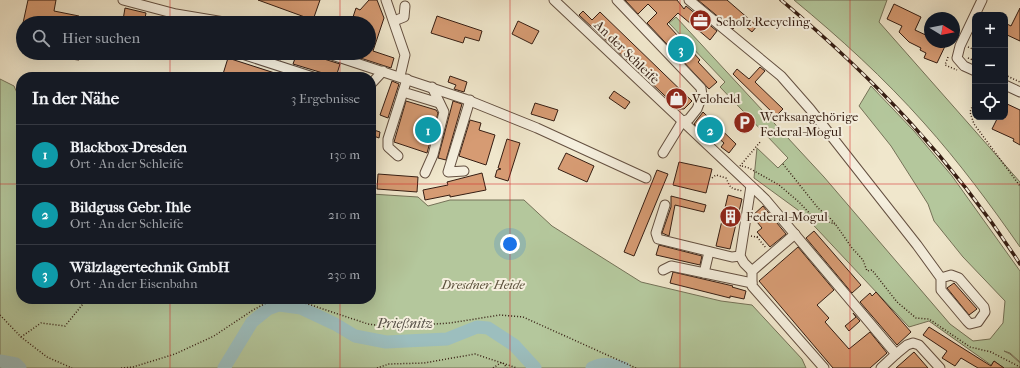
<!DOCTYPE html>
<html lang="de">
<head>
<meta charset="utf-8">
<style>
  :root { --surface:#171b24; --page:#20242c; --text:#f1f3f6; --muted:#9ea1a6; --line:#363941; --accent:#b45309 }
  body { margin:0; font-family:"IM FELL French Canon",serif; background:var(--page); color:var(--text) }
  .controls { position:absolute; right:12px; top:12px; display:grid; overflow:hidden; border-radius:8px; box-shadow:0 4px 16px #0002 }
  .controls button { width:36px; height:36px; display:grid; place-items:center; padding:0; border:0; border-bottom:1px solid var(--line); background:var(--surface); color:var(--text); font:20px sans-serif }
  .compass { position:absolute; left:924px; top:12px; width:36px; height:36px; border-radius:50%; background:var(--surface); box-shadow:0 4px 16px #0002; rotate:100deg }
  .you { position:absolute; left:510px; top:244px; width:14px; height:14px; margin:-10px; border:3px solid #fff; border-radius:50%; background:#1a73e8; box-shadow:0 0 0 6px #1a73e833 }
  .badge { display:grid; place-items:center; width:26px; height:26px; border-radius:50%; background:var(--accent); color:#fff; font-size:13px; font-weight:700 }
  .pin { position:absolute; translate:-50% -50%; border:2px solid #fff; box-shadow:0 1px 4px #0006 }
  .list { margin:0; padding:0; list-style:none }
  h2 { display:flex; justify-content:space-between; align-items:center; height:52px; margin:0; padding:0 16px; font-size:17px }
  h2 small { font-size:13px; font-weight:400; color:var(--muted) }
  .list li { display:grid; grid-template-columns:26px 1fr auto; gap:12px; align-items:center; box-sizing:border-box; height:60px; padding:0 16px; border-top:1px solid var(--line) }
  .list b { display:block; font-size:15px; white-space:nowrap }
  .list p { margin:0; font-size:13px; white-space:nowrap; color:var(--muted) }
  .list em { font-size:13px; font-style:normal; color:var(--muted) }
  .icon { flex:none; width:22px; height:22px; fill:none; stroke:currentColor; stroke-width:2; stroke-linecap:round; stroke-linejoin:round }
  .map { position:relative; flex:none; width:1020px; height:368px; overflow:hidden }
  .search { position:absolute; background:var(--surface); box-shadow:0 4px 16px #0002; left:16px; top:16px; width:360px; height:44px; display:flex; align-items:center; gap:10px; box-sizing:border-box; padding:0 14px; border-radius:22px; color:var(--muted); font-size:15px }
  .panel { position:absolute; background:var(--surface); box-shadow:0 4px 16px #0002; left:16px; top:72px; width:360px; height:232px; border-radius:16px }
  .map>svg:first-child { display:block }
</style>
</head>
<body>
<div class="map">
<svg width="1020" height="368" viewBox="0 0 1020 368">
  <rect width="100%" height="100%" fill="#f0e7cc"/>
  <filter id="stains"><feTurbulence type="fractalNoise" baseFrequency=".005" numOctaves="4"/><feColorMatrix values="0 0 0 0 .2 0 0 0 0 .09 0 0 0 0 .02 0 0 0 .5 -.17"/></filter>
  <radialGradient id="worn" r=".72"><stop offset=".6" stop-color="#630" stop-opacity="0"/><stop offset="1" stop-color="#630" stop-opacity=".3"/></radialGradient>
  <g fill="#b4c79c" stroke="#757258">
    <path d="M794,0H887L879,22L1020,182V247C990,204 959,162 924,123C884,78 840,38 794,0Z"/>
    <polygon points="676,17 824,177 950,324 973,341 990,339 1003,323 1005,301 963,257 934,221 928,204 891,146 859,106 871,86 914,131 952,176 1020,271 1020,362 1010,353 1004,351 1010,354 1020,363 1020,368 1004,368 994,361 991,365 929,321 909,327 802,213 754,178 757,148 778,168 788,158 720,87 725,82 669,23"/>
    <polygon points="0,79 14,86 21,102 21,299 371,299 371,194 418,197 428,206 450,200 524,200 552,226 641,282 721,301 752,305 802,359 806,368 0,368"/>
  </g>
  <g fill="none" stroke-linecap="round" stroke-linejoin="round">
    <g stroke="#9cbebe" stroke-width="13">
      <polyline points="0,361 16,364 20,368"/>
      <polyline points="224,368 252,322 268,309 279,305 301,308 335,324 355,336 386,342 447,339 477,327 488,328 514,345 535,368"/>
      <path d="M592,368C603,362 613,365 624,368"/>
    </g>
  </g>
  <g fill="#d69b73" stroke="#361e13">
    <polygon points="28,0 56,0 54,11 79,16 78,23 23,23"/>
    <polygon points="258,0 320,0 313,20"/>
    <polygon points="369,0 377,0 384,18 373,51 394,58 391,68 345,53 369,53 369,23 351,23 356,8 360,10"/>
    <polygon points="625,0 677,0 684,9 686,6 717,31 710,40 678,13 667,24 700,60 698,62 717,82 709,89 647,23 657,13 648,4 638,14"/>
    <polygon points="698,0 727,0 757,26 752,32 739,21 733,29"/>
    <polygon points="894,4 921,17 915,30 930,37 930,42 947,42 937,63 924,58 926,53 920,50 921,48 909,42 899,32 902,26 887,19"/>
    <polygon points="125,8 146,13 144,23 123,20"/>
    <polygon points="1020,8 1020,41 1005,34 1005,23 1011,26"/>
    <polygon points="583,11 592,20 600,12 692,101 684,109 679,109 579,15"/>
    <polygon points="437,16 482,31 479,41 465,37 463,43 431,33"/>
    <polygon points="518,21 539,31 532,44 512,34"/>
    <polygon points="53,53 79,53 79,60 52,57"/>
    <polygon points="264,53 283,53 281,60"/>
    <polygon points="297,53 314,56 315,53 320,53 324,59 340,64 336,77 293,64"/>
    <polygon points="228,58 284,76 284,77 233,77 223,74"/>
    <polygon points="760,67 765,71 755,82 783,109 776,116 733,74 737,69 749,79"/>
    <polygon points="450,76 467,82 464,92 454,89 456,85 448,82"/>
    <polygon points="392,81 399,84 388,118 380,115"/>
    <polygon points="614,91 630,102 625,109 609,98"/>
    <polygon points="406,101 436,110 438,113 427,153 394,142"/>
    <polygon points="453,101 462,104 446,160 438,158"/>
    <polygon points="535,103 558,110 554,121 531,114"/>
    <polygon points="1005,103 1020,110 1020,145 1013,141 1014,139 992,129 998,117 1005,117"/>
    <polygon points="703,112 736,144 729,153 721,147 724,143 714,134 710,138 694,124"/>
    <polygon points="470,120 481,123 479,130 495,135 486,165 459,156"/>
    <polygon points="371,129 380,132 379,138 371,135"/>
    <polygon points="507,139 520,143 508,181 495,177 497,170 501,169 498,168"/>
    <polygon points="566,153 594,166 587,182 558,169"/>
    <polygon points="679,162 712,169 706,193 673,185"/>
    <polygon points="657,170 668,174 634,256 624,252"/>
    <polygon points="482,173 486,190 450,197 450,195 425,200 423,190 448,185 447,182"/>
    <polygon points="378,174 418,177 417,192 377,189"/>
    <polygon points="728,195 742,199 730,249 716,246"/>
    <polygon points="671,196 706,205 704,212 675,205 669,236 662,233 671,207"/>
    <polygon points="763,206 786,234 770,247 757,232 762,228 752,216"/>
    <polygon points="814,231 861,285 852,293 806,238"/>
    <polygon points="659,245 702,256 700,265 656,255"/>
    <polygon points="798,247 834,290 817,305 829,318 825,322 849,349 870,332 887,353 870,368 833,368 759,281"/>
    <polygon points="673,272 733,286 732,287 746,291 744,299 730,296 730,298 670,283"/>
    <polygon points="954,283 977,309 969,315 947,288"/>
    <polygon points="876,292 911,332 897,345 860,302 870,293 872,296"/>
    <polygon points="853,313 860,321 849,331 845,326 856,317"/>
    <polygon points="929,327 991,366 994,361 1004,368 978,368 961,358 955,366 942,358 947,351 923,335"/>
    <polygon points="914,352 928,368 896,368"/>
  </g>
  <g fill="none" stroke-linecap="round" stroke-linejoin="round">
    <defs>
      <g id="minor">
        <polyline points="123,0 176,14 230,23"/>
        <polyline points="386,0 405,55 400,76"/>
        <polyline points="554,0 765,199 896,354 881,368"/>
        <polyline points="617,0 701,88 702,96 697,109 689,119 682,122 663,153"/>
        <polyline points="689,0 781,76 810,109 917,245 941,278 941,290 967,321 970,324 978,322 985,312 984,307 959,278 951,275 941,278"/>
        <polyline points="394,21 404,17 405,6"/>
        <polyline points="239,53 313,77"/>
        <polyline points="326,53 465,99 537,128 646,178"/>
        <polyline points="975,71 964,66 957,58 960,46 982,0"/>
        <polyline points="407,79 403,92 439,103"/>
        <polyline points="371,84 383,71"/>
        <polyline points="1005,85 1020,92"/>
        <polyline points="398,156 388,147 388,139 403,92"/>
        <polyline points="464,171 448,172 470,100"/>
        <polyline points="425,173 433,155 444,112 432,87"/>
        <polyline points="751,186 740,256 744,263 752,271"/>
        <polyline points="665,205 656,233 658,239 732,257 740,256"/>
        <polyline points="795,234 752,271 752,286 824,368"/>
        <polyline points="663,270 671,266 752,283"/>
        <polyline points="704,273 709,252"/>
        <polyline points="896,354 907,345 913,343 919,345 940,368"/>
      </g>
    </defs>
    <use href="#minor" stroke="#645041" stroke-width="11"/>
    <g stroke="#361e13" stroke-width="1.5" stroke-dasharray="1 2" stroke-linecap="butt">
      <polyline points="968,47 975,50"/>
      <polyline points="948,57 945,65 957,70"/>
      <polyline points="968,58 975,61"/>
      <polyline points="972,60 975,53"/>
      <polyline points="1005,75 1020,82"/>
      <polyline points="975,99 970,112 974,124 1020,186"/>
      <polyline points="783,164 818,208 830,218 836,225 852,248 863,260 867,271 872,270 897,302 916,318 929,319 970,347 991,352 1020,367"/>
      <polyline points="740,166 761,141"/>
      <polyline points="742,166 749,168 779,185 799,202 813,217 835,224"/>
      <path d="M712,178L716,175L726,178C731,189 730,188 743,191"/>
      <polyline points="751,236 757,237 760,235"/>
      <polyline points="757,237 766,248"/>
      <polyline points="0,315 21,337 47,357 72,368"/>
      <polyline points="21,337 41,323 65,326 87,299"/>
      <polyline points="503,363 507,368"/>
      <polyline points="121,368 133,367 175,354 214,336 253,310 270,301 286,300 299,301 368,324 390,327 450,323 500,315 523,317 636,368"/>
      <polyline points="377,368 389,364 424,363 475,354 517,368"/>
      <polyline points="493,368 502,362"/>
    </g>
    <use href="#minor" stroke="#f5efde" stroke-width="9"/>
    <defs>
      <path id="rail" d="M781,0C874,78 954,162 1020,264"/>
    </defs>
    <use href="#rail" stroke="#361e13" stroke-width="3.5"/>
    <use href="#rail" stroke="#f5efde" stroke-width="2" stroke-dasharray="6" stroke-linecap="butt"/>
  </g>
  <path fill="none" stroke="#d62828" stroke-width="1" stroke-opacity="0.55" d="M170,0V23M340,0V23M510,0V368M680,0V368M850,0V368M170,53V77M340,53V77M0,184H21M371,184H1020M170,299V368M340,299V368"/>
  <defs>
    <symbol id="office-disc" viewBox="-11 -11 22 22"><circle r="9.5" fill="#8f2418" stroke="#f5efde"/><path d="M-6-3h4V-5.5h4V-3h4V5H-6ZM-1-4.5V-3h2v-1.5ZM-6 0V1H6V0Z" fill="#fff"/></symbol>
    <symbol id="shop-disc" viewBox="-11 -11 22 22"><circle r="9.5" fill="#8f2418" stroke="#f5efde"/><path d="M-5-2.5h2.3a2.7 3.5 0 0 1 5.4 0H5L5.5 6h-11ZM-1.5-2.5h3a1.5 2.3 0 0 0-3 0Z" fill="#fff"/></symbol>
    <symbol id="parking-disc" viewBox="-11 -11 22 22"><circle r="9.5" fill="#8f2418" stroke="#f5efde"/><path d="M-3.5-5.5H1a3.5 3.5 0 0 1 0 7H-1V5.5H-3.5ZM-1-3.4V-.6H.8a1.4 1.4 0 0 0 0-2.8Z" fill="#fff"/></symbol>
    <symbol id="building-disc" viewBox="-11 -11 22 22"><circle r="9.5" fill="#8f2418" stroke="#f5efde"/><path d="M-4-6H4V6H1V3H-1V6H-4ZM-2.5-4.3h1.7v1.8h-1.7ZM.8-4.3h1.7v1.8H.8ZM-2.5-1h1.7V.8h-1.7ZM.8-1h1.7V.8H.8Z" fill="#fff"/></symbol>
  </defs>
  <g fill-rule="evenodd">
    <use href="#office-disc" x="688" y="8" width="25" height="25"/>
    <use href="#shop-disc" x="664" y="86" width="25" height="25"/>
    <use href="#parking-disc" x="732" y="110" width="25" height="25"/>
    <use href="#building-disc" x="718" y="204" width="25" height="25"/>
  </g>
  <g text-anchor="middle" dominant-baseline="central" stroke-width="4" stroke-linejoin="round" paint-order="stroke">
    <g font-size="13" fill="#361e13" stroke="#f5efde" text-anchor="start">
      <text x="716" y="21">Scholz Recycling</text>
      <text x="692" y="98">Veloheld</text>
      <text x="760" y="116">Werksangehörige<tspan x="760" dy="15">Federal-Mogul</tspan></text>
      <text x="746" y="216">Federal-Mogul</text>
    </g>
    <g font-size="13" fill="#361e13" stroke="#f5efde">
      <text transform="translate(627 52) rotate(44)">An der Schleife</text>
    </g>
    <g font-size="13" font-style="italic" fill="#5c513c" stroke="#f5efde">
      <text x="483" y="284">Dresdner Heide</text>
    </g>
    <g font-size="14" font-style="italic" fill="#554e46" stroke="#f5efde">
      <text x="405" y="323">Prießnitz</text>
    </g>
  </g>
  <rect width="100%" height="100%" filter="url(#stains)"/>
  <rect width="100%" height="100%" fill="url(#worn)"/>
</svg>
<div class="controls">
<button>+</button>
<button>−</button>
<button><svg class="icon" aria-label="locate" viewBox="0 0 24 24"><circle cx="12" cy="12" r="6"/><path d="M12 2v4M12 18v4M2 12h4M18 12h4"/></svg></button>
</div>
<svg class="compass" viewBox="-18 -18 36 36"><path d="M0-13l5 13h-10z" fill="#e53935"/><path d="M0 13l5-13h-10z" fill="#9ea1a6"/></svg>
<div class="you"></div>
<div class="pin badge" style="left:428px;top:130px;background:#0f9aa8">1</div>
<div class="pin badge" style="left:710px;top:130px;background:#0f9aa8">2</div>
<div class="pin badge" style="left:681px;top:49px;background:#0f9aa8">3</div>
<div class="search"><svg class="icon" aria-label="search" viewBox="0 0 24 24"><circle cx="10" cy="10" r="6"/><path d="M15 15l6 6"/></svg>Hier suchen</div>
<section class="panel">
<h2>In der Nähe<small>3 Ergebnisse</small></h2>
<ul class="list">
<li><span class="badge" style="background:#0f9aa8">1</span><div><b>Blackbox-Dresden</b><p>Ort · An der Schleife</p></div><em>130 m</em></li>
<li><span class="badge" style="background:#0f9aa8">2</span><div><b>Bildguss Gebr. Ihle</b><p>Ort · An der Schleife</p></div><em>210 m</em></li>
<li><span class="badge" style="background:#0f9aa8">3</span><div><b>Wälzlagertechnik GmbH</b><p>Ort · An der Eisenbahn</p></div><em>230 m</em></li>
</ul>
</section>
</div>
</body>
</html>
